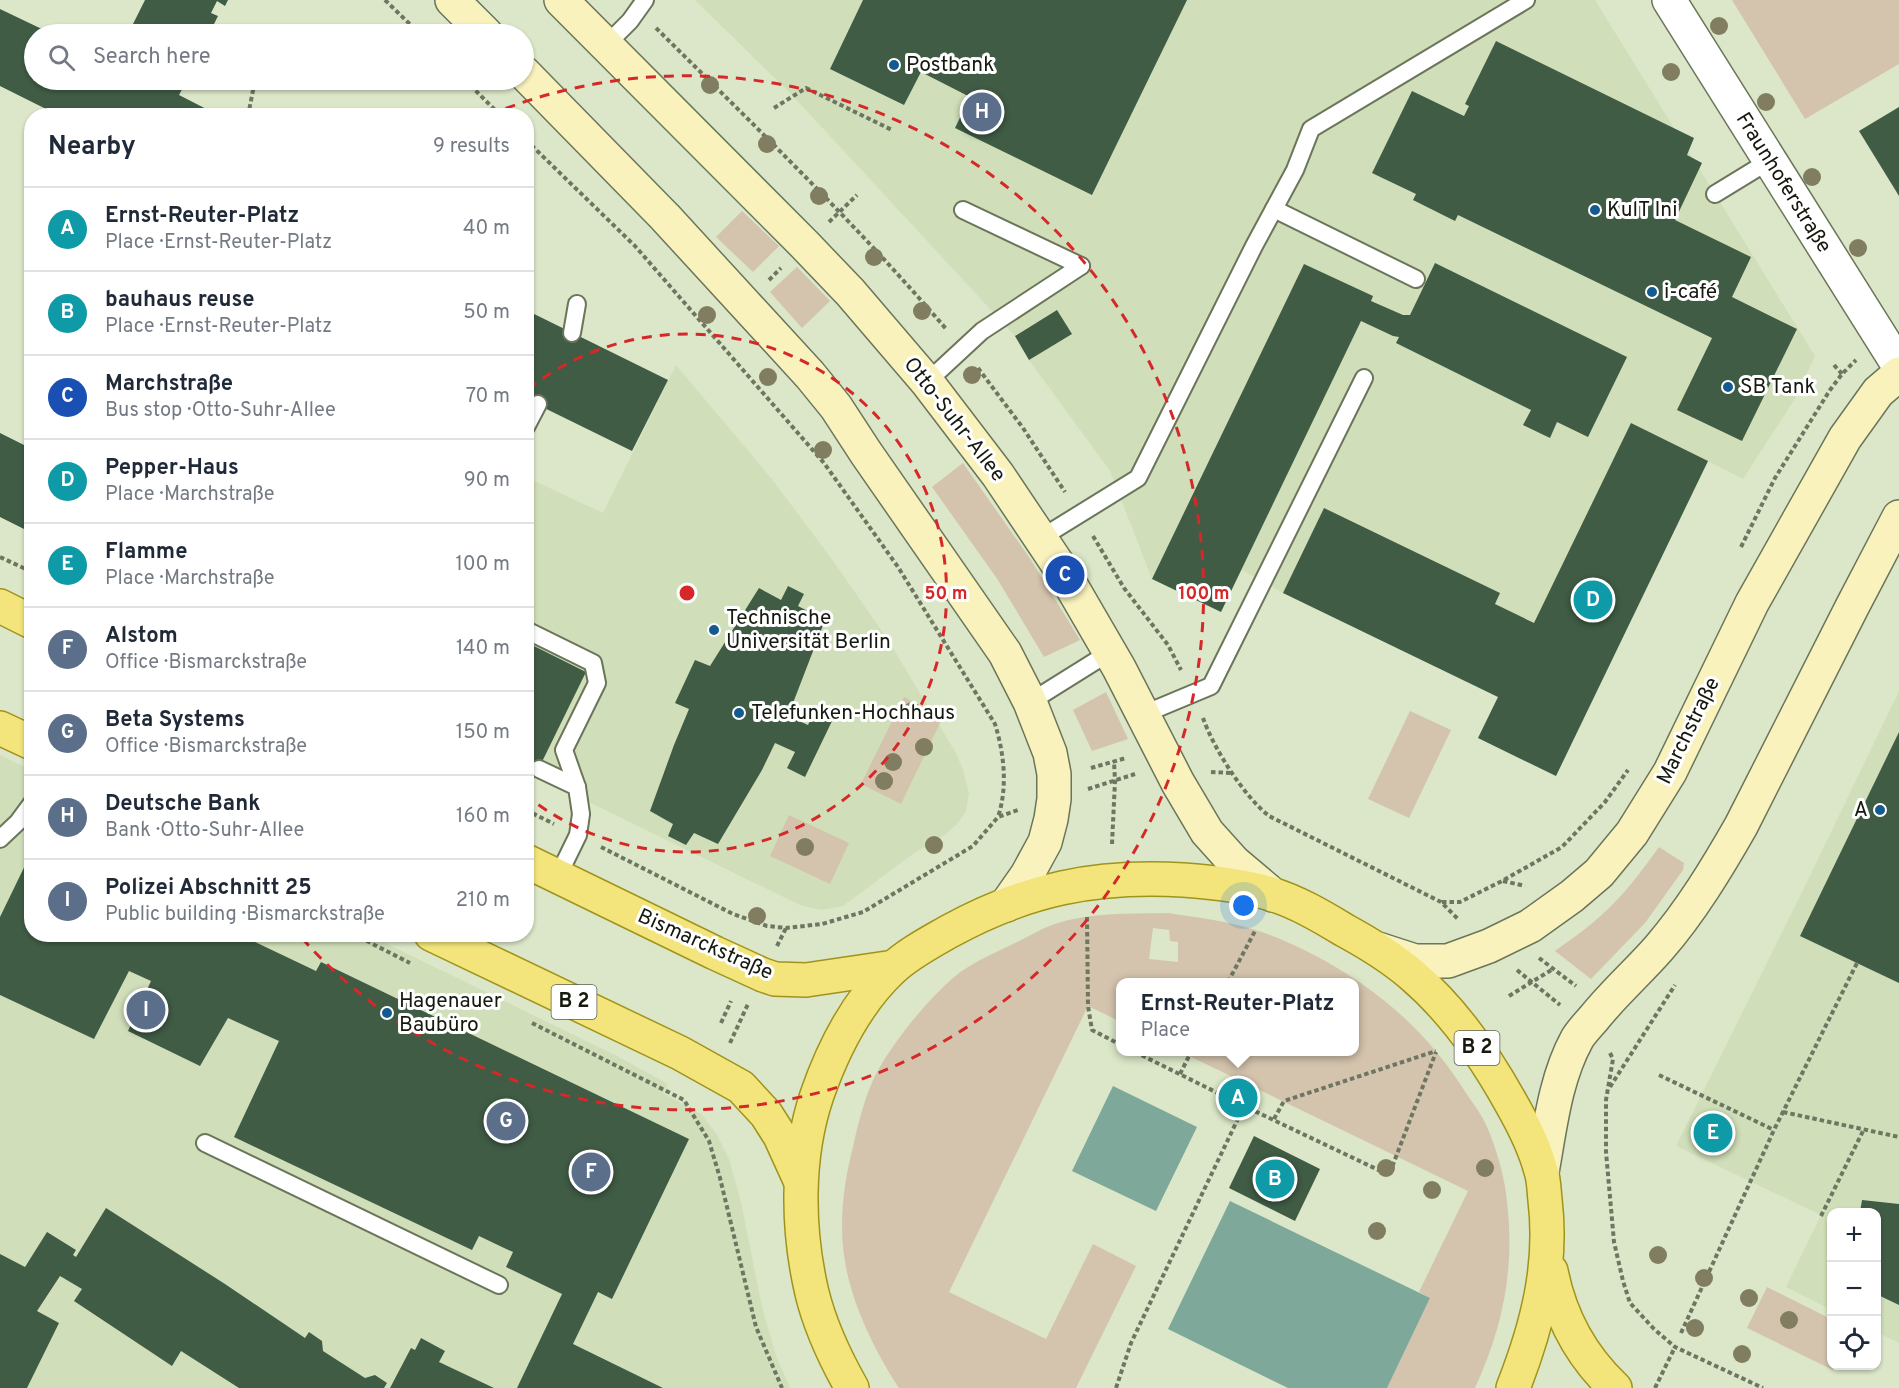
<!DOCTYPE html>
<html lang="en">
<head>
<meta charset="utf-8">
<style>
  :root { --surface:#fff; --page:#f6f6f7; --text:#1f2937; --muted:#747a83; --line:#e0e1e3; --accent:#b45309 }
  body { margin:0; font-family:Overpass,sans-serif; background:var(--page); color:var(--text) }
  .controls { position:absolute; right:18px; bottom:18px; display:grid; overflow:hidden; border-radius:12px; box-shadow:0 2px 4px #0004 }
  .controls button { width:54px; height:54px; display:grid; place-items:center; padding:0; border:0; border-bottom:2px solid var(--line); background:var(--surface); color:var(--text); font:30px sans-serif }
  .you { position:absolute; left:1244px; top:906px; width:21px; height:21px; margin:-15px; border:4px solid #fff; border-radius:50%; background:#1a73e8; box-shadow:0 0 0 9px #1a73e833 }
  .badge { display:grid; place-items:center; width:39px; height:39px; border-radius:50%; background:var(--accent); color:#fff; font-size:20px; font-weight:700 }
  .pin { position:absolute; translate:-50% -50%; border:3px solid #fff; box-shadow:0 2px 6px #0006 }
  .popup { position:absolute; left:1116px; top:978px; width:243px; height:78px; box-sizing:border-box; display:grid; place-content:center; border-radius:12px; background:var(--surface); filter:drop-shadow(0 2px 4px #0005); font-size:20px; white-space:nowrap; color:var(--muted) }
  .popup b { font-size:22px; color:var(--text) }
  .popup::after { content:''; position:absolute; left:50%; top:100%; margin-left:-12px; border:12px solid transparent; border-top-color:var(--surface) }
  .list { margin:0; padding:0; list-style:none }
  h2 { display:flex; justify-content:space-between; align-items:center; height:78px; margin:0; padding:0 24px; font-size:26px }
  h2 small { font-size:20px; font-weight:400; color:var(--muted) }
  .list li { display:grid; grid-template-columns:39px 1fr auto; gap:18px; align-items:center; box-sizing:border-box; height:84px; padding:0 24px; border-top:2px solid var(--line) }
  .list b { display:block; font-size:22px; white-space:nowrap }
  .list p { margin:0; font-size:20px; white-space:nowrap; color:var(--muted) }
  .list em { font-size:20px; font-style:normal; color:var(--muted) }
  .icon { flex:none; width:33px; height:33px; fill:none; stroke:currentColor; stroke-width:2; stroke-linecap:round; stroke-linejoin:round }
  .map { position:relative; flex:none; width:1899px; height:1388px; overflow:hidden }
  .search { position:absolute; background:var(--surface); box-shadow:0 2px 4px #0004; left:24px; top:24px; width:510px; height:66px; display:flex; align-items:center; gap:15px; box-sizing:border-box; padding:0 21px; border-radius:33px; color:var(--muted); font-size:22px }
  .panel { position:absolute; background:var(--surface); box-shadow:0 2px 4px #0004; left:24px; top:108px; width:510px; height:834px; border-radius:24px }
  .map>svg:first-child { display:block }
</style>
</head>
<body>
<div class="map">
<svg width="1899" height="1388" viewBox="0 0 1899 1388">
  <rect width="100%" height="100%" fill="#dbe7c8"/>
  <g fill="#d0dfb9">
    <polygon points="695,0 1595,0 1815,356 1796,397 1743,479 1708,461 1556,776 1478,738 1498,697 1283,593 1242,570 1221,612 1152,579 1110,471 1029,360 1015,336 793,96"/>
    <polygon points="676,365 771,478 831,558 888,640 956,753 963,770 969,793 966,811 958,823 946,834 910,856 843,906 821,910 800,905 527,772 526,477 603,513"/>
    <polygon points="1899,691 1899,1343 1877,1332 1876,1212 1832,1212 1831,1310 1786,1287 1821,1215 1676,1146 1807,882"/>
    <polygon points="0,755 31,770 32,934 369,935 615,1055 668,1084 663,1093 701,1114 716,1133 729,1159 741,1202 762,1307 776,1356 790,1388 0,1388"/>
  </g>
  <g fill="#d4c4ad" fill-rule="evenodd">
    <polygon points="1732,0 1899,0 1899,64 1805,119"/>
    <polygon points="742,211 779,246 753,272 716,237"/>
    <polygon points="797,267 830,301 802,328 770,292"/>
    <polygon points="963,463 1031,560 1080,640 1044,657 998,580 932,487"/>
    <polygon points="1106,692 1128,739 1092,751 1073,710"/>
    <polygon points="904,697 943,717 901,804 861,784"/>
    <polygon points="1410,711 1451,730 1409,818 1368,799"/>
    <polygon points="789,815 849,843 830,884 770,856"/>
    <path d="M1659,847L1684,863L1683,870L1645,923L1591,979L1555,951C1576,936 1597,921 1614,903C1631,886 1645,866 1659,847Z"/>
    <path d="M1168,913C1194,917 1220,920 1245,927C1268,933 1291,943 1312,954C1378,988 1429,1033 1468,1096C1475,1106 1483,1117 1487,1127C1497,1150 1505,1178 1507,1202C1515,1269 1503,1327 1475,1388H1387L1430,1298L1419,1292L1468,1191L1181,1052H1355V982H1121V1022L1088,1006L949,1292L1046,1339L1093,1244L1136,1266L1076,1388H899C874,1350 850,1301 844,1255C839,1220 844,1181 853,1147C858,1124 864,1100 874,1078C891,1044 929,997 959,973C977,960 999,951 1019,941C1030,936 1040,929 1052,925C1088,912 1130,914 1168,913ZM1153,928L1169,930L1170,941L1178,942V962L1149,959Z"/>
    <polygon points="1767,1287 1831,1319 1832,1366 1835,1366 1833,1370 1747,1328"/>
  </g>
  <g fill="#7da89a">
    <polygon points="1113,1086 1197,1127 1156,1211 1072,1171"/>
    <polygon points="1230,1201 1430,1298 1387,1388 1288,1388 1168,1329"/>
  </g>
  <g fill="#405c45">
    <polygon points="145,0 228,0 225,6 217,1 211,13 218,16 209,34 128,34"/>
    <polygon points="863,0 1187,0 1092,195 955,128 970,97 921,72 904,105 830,69"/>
    <polygon points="0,9 46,31 44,34 34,34 34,80 187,80 179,95 220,116 60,116 0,86"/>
    <polygon points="1496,41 1694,138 1687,155 1702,163 1675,220 1751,257 1732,297 1797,329 1742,441 1677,410 1712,338 1458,215 1455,221 1413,200 1416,194 1372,173 1412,91 1464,116 1469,106 1465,104"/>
    <polygon points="1899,107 1899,196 1859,131"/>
    <polygon points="1435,263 1627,357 1588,437 1557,422 1550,438 1523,425 1531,410 1396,343 1399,337 1393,336 1361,321 1221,612 1152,579 1304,264 1373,296 1371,301 1403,315 1410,315"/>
    <polygon points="526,310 668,380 632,451 526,399"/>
    <polygon points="1057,310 1072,334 1029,360 1015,336"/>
    <polygon points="1631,423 1708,461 1556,776 1478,738 1498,697 1283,593 1324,508 1500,593 1495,604 1534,623"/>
    <polygon points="0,433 32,449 32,533 0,517"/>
    <polygon points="788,586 804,594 798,606 825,620 788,716 808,725 816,708 834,717 805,777 787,768 795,752 775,743 762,770 718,844 694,833 686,845 668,836 673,824 650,811 674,745 689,709 675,703 695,660 710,666 759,588 781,600"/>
    <polygon points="526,642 586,672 537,772 526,767"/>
    <polygon points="1899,732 1899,983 1800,936"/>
    <polygon points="32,851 32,934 238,934 316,971 321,962 689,1139 612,1299 598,1292 573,1344 663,1388 517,1388 562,1294 506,1267 513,1252 502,1247 479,1236 472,1250 234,1137 279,1041 228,1018 200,1066 128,1031 151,981 129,971 94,1039 0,995 0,917"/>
    <polygon points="1254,1136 1320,1169 1295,1221 1229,1188"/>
    <polygon points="1862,1200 1899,1204 1899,1305 1876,1294 1876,1212 1860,1212"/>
    <polygon points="106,1208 225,1284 305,1338 309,1332 322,1341 323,1351 365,1378 375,1375 387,1383 384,1388 239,1388 181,1351 172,1366 74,1301 82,1289 60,1276 37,1311 59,1323 27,1388 0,1388 0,1254 25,1267 47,1232 76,1250 73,1255 76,1257"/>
    <polygon points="421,1338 445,1351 439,1362 494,1388 390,1388 411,1348 415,1350"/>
  </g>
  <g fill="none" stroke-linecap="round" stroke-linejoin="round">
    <defs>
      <g id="service">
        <polyline points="606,45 630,21 645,0"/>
        <polyline points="1715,194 1769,161"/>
        <polyline points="1274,209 1416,279"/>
        <polyline points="963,210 1081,266"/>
        <polyline points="572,333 577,304"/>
        <polyline points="927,382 982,331 1081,266"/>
        <polyline points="526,427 538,404"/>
        <polyline points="1041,538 1138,478 1254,246 1295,170 1311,129 1526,0"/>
        <polyline points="526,630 593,663 597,683 564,750 577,787"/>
        <polyline points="1030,702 1110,652"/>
        <polyline points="1144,714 1211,686 1364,378"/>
        <polyline points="539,769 577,787 581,814 578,835 558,876"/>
        <polyline points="0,839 18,822 32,803"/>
        <polyline points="205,1143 499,1285"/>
      </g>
      <polyline id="minor" points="1669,0 1899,366"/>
      <g id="secondary">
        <polyline points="452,0 486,34"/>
        <polyline points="561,0 805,245 850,292 927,382 998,475 1065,575 1119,668 1178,783 1207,832 1234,862 1273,895"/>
        <polyline points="524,73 665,217 810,375 836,407 866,453 1005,653 1030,702 1050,753 1054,774 1054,799 1051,819 1045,842 1027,875 1006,905"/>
        <polyline points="1378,949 1415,961 1448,961 1489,946 1530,926 1572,896 1599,873 1632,833 1670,772 1752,603 1845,438 1878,392 1899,374"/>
        <path d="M1542,1172C1550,1128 1555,1079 1577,1039C1581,1032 1588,1025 1594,1018C1614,993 1638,972 1659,948C1691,911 1717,868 1741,826L1852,607L1899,517"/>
      </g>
      <g id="primary">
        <polyline points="0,606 32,622"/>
        <polyline points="0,728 32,743"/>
        <polyline points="526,861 715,953 763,975 775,979 806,980 894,967"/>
        <polyline points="431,934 680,1053 741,1087 766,1114 780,1136 800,1180"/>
        <path d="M1551,1271C1560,1317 1581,1356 1615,1388"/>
        <path d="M852,1388C835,1358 820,1326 812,1293C797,1229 796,1157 817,1095C833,1049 856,1003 892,969C908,954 929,943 948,932C1026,889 1095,875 1183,880C1213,882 1242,885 1271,894C1297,902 1321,916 1344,930C1368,943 1391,957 1412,975C1453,1010 1485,1056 1511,1103C1523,1124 1535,1148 1541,1171C1544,1180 1544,1191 1545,1200C1553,1266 1537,1327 1513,1388"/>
      </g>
    </defs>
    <use href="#service" stroke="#6a755a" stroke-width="20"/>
    <use href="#minor" stroke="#6a755a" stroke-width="36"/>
    <use href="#secondary" stroke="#6a755a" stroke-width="36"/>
    <use href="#primary" stroke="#a0931c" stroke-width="36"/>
    <g stroke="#6e7662" stroke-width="4" stroke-dasharray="4.5 3" stroke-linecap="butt">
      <polyline points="385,0 420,34"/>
      <path d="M656,28C756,127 855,223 947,330"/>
      <polyline points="465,80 501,116"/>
      <polyline points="774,108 806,88 892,130"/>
      <polyline points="248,116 255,80"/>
      <path d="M526,140L635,246L824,463L898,567L995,724C1004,753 1008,787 998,817"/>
      <polyline points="829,222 857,195"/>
      <polyline points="769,280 781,268"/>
      <polyline points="1834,365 1843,375"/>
      <polyline points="978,368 1023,428 1065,492"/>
      <polyline points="1093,536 1124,588 1168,645 1181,670"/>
      <polyline points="1741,547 1775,478 1830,390 1842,374 1856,360"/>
      <polyline points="0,557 32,572"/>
      <path d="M1203,718C1214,749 1243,795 1269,816L1441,902L1459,920"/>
      <polyline points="1091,768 1126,758"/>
      <polyline points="1211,772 1231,773"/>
      <polyline points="1088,789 1135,774"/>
      <polyline points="526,810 554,824"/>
      <polyline points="1112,844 1115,781 1114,761"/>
      <polyline points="601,847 733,914 767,926 786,928 822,924 863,912 973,846 998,817 1018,810"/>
      <polyline points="1503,881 1525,886"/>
      <polyline points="1442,902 1460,902 1502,881 1562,847 1605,802 1628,770"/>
      <polyline points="1087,917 1088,1006 1092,1030 1121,1045"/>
      <polyline points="353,934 410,963"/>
      <polyline points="777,946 786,928"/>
      <polyline points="1539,958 1576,986"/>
      <polyline points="1517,970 1560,1005"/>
      <polyline points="1228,982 1255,931"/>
      <polyline points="1509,996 1553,969"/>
      <polyline points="532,1023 684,1100 709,1141 720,1178 756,1327 782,1388"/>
      <polyline points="721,1023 731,1001"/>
      <polyline points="730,1043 748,1004"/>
      <polyline points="1135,1052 1244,1106"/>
      <polyline points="1610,1053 1613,1059 1606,1100 1606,1152 1614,1242 1623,1281 1630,1303 1654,1329 1675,1347 1763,1388"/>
      <polyline points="1180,1074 1191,1052"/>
      <polyline points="1659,1075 1774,1130"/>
      <polyline points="1610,1087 1675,985"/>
      <polyline points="1783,1112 1899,1137"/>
      <polyline points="1274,1119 1284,1101 1436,1051"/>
      <polyline points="1821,1216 1864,1129"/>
      <polyline points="1681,1333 1774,1130 1857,963"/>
      <polyline points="1116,1388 1131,1343 1244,1106 1389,1175 1436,1052"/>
      <polyline points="1655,1388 1675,1347"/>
    </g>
    <use href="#service" stroke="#fff" stroke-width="16"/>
    <use href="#minor" stroke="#fff" stroke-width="33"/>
    <use href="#secondary" stroke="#f9f2bd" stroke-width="33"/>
    <use href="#primary" stroke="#f3e57b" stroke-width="33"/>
  </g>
  <g fill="#817d60">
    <circle cx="1719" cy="26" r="9"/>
    <circle cx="1671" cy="72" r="9"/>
    <circle cx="710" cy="85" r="9"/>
    <circle cx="1766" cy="102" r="9"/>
    <circle cx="767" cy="144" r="9"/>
    <circle cx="1812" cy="177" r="9"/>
    <circle cx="819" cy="196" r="9"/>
    <circle cx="1858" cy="248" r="9"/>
    <circle cx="874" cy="257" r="9"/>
    <circle cx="922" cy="311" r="9"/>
    <circle cx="707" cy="315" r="9"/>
    <circle cx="972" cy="375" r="9"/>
    <circle cx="768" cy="377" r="9"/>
    <circle cx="823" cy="450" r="9"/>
    <circle cx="912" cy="711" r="9"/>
    <circle cx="924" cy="747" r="9"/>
    <circle cx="893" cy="762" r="9"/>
    <circle cx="884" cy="781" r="9"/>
    <circle cx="934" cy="845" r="9"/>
    <circle cx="805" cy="847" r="9"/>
    <circle cx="757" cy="916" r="9"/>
    <circle cx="1386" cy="1168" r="9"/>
    <circle cx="1485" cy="1168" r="9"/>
    <circle cx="1432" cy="1190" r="9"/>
    <circle cx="1377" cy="1231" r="9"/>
    <circle cx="1658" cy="1255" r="9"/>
    <circle cx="1704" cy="1278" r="9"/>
    <circle cx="1749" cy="1298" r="9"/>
    <circle cx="1789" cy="1320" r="9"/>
    <circle cx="1695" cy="1328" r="9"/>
    <circle cx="1742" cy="1354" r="9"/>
  </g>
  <g fill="none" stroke="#d62828" stroke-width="3" stroke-dasharray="10 8">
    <path d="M528 389A259 259 0 1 1 528 797"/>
    <path d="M489 115A517 517 0 1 1 300 936"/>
  </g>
  <g fill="#135a8e" stroke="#fff" stroke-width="2">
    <circle cx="894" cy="65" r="6"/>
    <circle cx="1595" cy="210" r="6"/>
    <circle cx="1652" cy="292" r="6"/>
    <circle cx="1728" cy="387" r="6"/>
    <circle cx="714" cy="630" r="6"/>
    <circle cx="739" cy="713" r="6"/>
    <circle cx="1880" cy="810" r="6"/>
    <circle cx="387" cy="1013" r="6"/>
  </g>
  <g text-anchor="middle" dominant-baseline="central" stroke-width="6" stroke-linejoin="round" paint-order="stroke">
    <g fill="#fff" stroke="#5b5e56" stroke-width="1.5">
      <rect x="551.5" y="985" width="45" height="34" rx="4.5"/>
      <rect x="1454.5" y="1031" width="45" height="34" rx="4.5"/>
    </g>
    <g font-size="20" font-weight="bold" fill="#15190e">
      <text x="574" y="1002">B 2</text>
      <text x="1477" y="1048">B 2</text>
    </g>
    <g font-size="21" fill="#15190e" stroke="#fff" text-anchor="start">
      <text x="906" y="65">Postbank</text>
      <text x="1607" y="210">KulT Ini</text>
      <text x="1664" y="292">i-café</text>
      <text x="1740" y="387">SB Tank</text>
      <text x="726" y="618">Technische<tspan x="726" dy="24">Universität Berlin</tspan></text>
      <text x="751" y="713">Telefunken-Hochhaus</text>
      <text x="1868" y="810" text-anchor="end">A</text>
      <text x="399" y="1001">Hagenauer<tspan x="399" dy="24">Baubüro</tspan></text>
    </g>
    <g font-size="21" fill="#15190e" stroke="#fff">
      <text transform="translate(1783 183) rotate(58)">Fraunhoferstraße</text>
      <text transform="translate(954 420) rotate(52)">Otto-Suhr-Allee</text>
      <text transform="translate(1689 731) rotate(-64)">Marchstraße</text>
      <text transform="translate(705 945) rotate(24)">Bismarckstraße</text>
    </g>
  </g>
  <circle cx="687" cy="593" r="9" fill="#d62828" stroke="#fff" stroke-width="3"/>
  <g font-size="18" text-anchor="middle" font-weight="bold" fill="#d62828" stroke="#fff" stroke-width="6" stroke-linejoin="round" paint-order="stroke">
    <text x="946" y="599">50 m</text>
    <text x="1204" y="599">100 m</text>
  </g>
</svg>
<div class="controls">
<button>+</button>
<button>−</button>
<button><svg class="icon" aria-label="locate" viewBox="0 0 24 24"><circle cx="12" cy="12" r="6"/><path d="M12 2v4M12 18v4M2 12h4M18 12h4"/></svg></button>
</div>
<div class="you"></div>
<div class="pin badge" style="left:1238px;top:1098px;background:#0f9aa8">A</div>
<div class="popup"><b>Ernst-Reuter-Platz</b>Place</div>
<div class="pin badge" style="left:1275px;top:1179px;background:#0f9aa8">B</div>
<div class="pin badge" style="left:1065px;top:575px;background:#1a4fb4">C</div>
<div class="pin badge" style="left:1593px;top:600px;background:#0f9aa8">D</div>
<div class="pin badge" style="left:1713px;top:1133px;background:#0f9aa8">E</div>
<div class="pin badge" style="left:591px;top:1172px;background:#5c6f8a">F</div>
<div class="pin badge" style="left:506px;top:1121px;background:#5c6f8a">G</div>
<div class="pin badge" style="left:982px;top:112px;background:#5c6f8a">H</div>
<div class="pin badge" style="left:146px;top:1010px;background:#5c6f8a">I</div>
<div class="search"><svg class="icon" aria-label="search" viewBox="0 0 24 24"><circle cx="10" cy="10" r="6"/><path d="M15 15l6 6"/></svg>Search here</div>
<section class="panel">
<h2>Nearby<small>9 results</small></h2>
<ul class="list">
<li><span class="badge" style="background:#0f9aa8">A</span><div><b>Ernst-Reuter-Platz</b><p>Place · Ernst-Reuter-Platz</p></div><em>40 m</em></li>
<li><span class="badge" style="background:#0f9aa8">B</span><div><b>bauhaus reuse</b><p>Place · Ernst-Reuter-Platz</p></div><em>50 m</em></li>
<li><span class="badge" style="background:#1a4fb4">C</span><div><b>Marchstraße</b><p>Bus stop · Otto-Suhr-Allee</p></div><em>70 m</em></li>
<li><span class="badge" style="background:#0f9aa8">D</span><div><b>Pepper-Haus</b><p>Place · Marchstraße</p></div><em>90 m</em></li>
<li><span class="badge" style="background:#0f9aa8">E</span><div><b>Flamme</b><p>Place · Marchstraße</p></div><em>100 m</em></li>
<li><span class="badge" style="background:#5c6f8a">F</span><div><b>Alstom</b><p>Office · Bismarckstraße</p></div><em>140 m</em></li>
<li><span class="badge" style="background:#5c6f8a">G</span><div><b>Beta Systems</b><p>Office · Bismarckstraße</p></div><em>150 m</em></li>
<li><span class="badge" style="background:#5c6f8a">H</span><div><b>Deutsche Bank</b><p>Bank · Otto-Suhr-Allee</p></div><em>160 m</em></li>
<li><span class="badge" style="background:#5c6f8a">I</span><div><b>Polizei Abschnitt 25</b><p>Public building · Bismarckstraße</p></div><em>210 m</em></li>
</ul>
</section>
</div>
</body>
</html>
